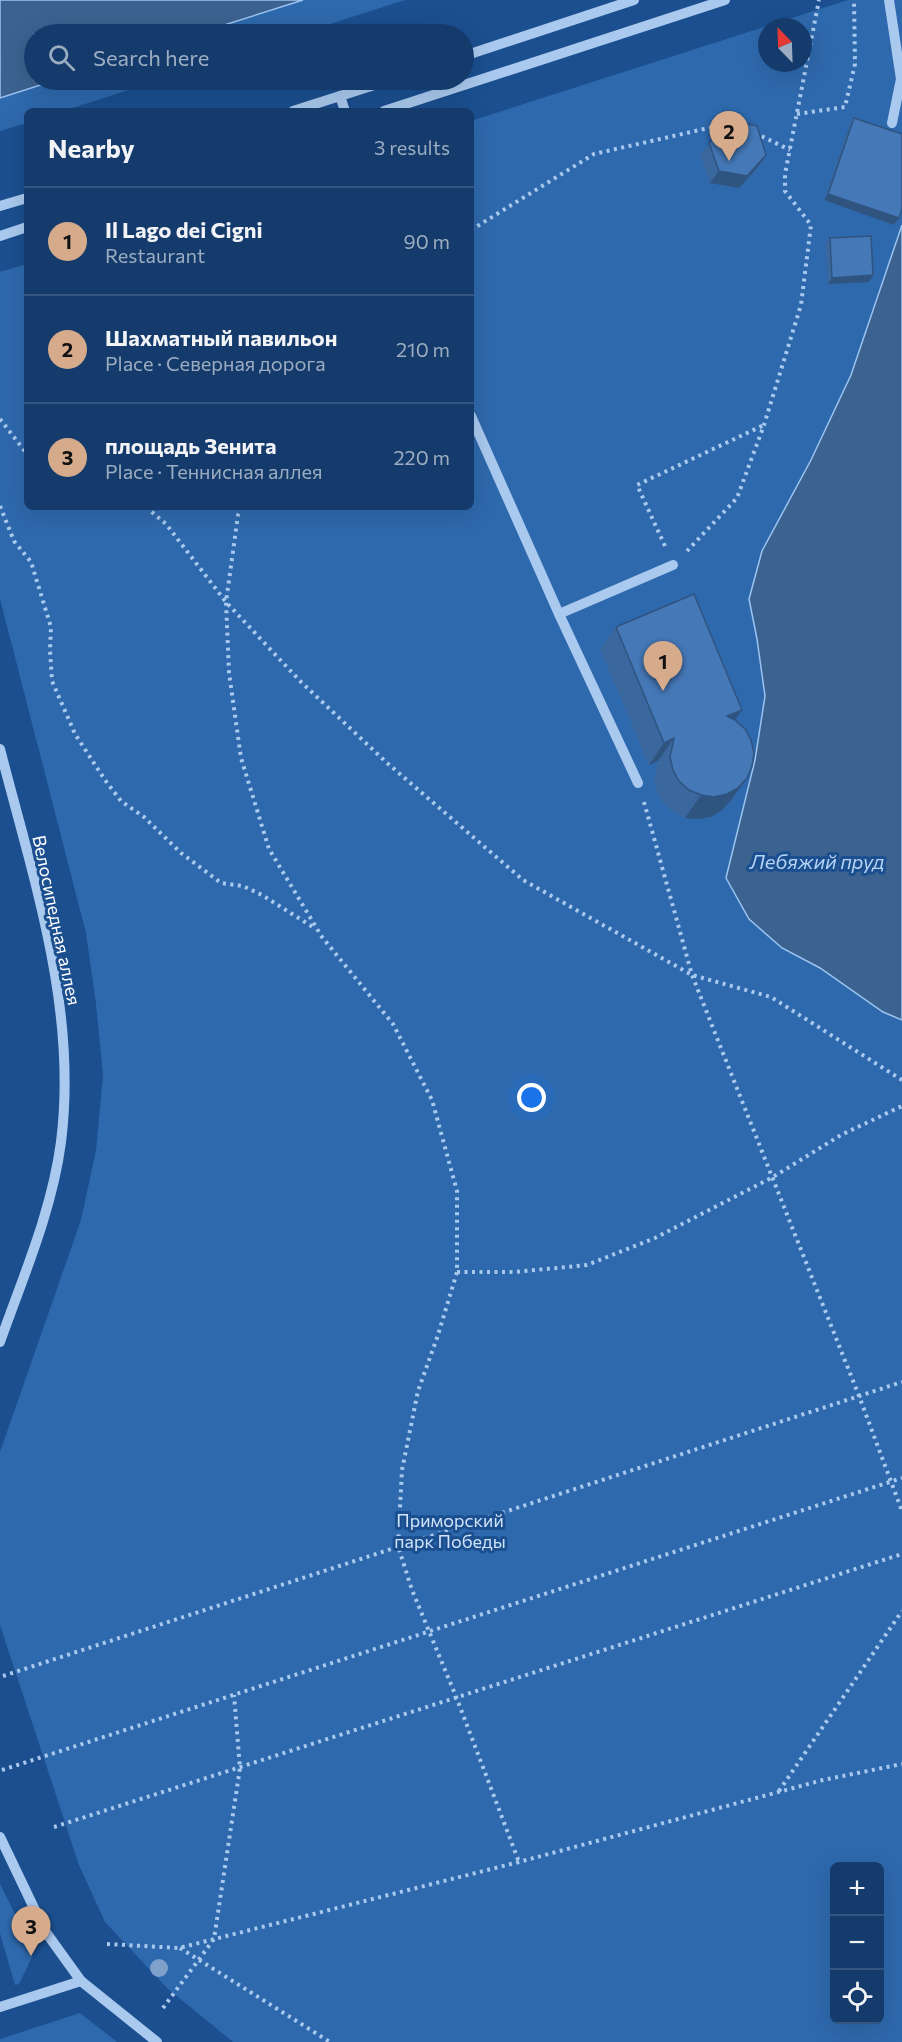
<!DOCTYPE html>
<html lang="en">
<head>
<meta charset="utf-8">
<style>
  :root { --surface:#143b6b; --page:#214673; --text:#f1f3f6; --muted:#9dadc1; --line:#33557e; --accent:#d6ab8b }
  body { margin:0; font-family:Commissioner,sans-serif; background:var(--page); color:var(--text) }
  .controls { position:absolute; right:18px; bottom:18px; display:grid; overflow:hidden; border-radius:9px; box-shadow:0 6px 24px #0002 }
  .controls button { width:54px; height:54px; display:grid; place-items:center; padding:0; border:0; border-bottom:2px solid var(--line); background:var(--surface); color:var(--text); font:30px sans-serif }
  .compass { position:absolute; left:758px; top:18px; width:54px; height:54px; border-radius:50%; background:var(--surface); box-shadow:0 6px 24px #0002; rotate:337deg }
  .you { position:absolute; left:532px; top:1098px; width:21px; height:21px; margin:-15px; border:4px solid #fff; border-radius:50%; background:#1a73e8; box-shadow:0 0 0 9px #1a73e833 }
  .badge { display:grid; place-items:center; width:39px; height:39px; border-radius:50%; background:var(--accent); color:#111; font-size:20px; font-weight:700 }
  .pin { position:absolute; translate:-50% -50px; filter:drop-shadow(0 2px 3px #0008) }
  .pin::after { content:''; position:absolute; top:32px; width:21px; height:18px; background:inherit; clip-path:polygon(0 0,100% 0,50% 100%) }
  .list { margin:0; padding:0; list-style:none }
  h2 { display:flex; justify-content:space-between; align-items:center; height:78px; margin:0; padding:0 24px; font-size:26px }
  h2 small { font-size:20px; font-weight:400; color:var(--muted) }
  .list li { display:grid; grid-template-columns:39px 1fr auto; gap:18px; align-items:center; box-sizing:border-box; height:108px; padding:0 24px; border-top:2px solid var(--line) }
  .list b { display:block; font-size:22px; white-space:nowrap }
  .list p { margin:0; font-size:20px; white-space:nowrap; color:var(--muted) }
  .list em { font-size:20px; font-style:normal; color:var(--muted) }
  .icon { flex:none; width:33px; height:33px; fill:none; stroke:currentColor; stroke-width:2; stroke-linecap:round; stroke-linejoin:round }
  .map { position:relative; flex:none; width:902px; height:2042px; overflow:hidden }
  .search { position:absolute; background:var(--surface); box-shadow:0 6px 24px #0002; left:24px; top:24px; width:450px; height:66px; display:flex; align-items:center; gap:15px; box-sizing:border-box; padding:0 21px; border-radius:33px; color:var(--muted); font-size:22px }
  .panel { position:absolute; background:var(--surface); box-shadow:0 6px 24px #0002; left:24px; top:108px; width:450px; height:402px; border-radius:9px }
  .map>svg:first-child { display:block }
</style>
</head>
<body>
<div class="map">
<svg width="902" height="2042" viewBox="0 0 902 2042">
  <rect width="100%" height="100%" fill="#1b4f8f"/>
  <g fill="#2e69ad" fill-rule="evenodd">
    <polygon points="0,0 405,0 299,34 34,34 34,80 160,80 63,111 27,111 27,123 0,131"/>
    <path d="M848,0H902V2042H233L167,1988L105,1922L79,1865L0,1625V1452L81,1220L96,1150L103,1075L96,1004L86,933L0,599V272L27,264V507H471V121ZM767,27H803V63H767ZM834,1866H880V2020H834Z"/>
    <polygon points="0,1884 30,1944 32,1957 19,1984 15,1985 0,1933"/>
    <polygon points="80,2013 117,2042 0,2042 0,2039"/>
  </g>
  <g fill="#3c6290" stroke="#9cc4f0" stroke-width="1.5">
    <polygon points="0,0 303,0 196,34 34,34 34,80 56,80 0,98"/>
    <polygon points="902,225 902,1020 883,1012 820,968 782,948 749,919 726,878 755,760 765,696 757,639 749,599 762,551 811,460 851,375"/>
  </g>
  <g fill="none" stroke-linecap="round" stroke-linejoin="round">
    <g stroke="#a9c9ee" stroke-width="4" stroke-dasharray="3 4.5" stroke-linecap="butt">
      <polyline points="797,114 845,107 855,64 854,0"/>
      <polyline points="755,133 790,150"/>
      <polyline points="471,230 594,154 713,127 725,128"/>
      <polyline points="0,419 27,454"/>
      <polyline points="0,506 14,541 31,562 51,627 50,650 52,681 75,734 105,780 121,801 144,817 181,853 221,883 243,886 262,895 316,929"/>
      <polyline points="146,507 166,524 226,602 300,681 386,762 523,880 692,975 771,997 902,1080"/>
      <polyline points="242,507 238,515 226,602 229,673 241,758 269,849 322,937 393,1024 432,1100 457,1191 457,1272 438,1335 418,1391 402,1470 398,1546 412,1590 457,1699 519,1862"/>
      <polyline points="665,546 637,485 764,425"/>
      <polyline points="687,551 737,498 764,425 801,305 811,225 785,191 785,174 819,0"/>
      <polyline points="644,802 692,975 859,1396 902,1511"/>
      <polyline points="457,1272 515,1272 587,1265 655,1238 773,1177 841,1135 902,1106"/>
      <polyline points="3,1676 902,1382"/>
      <polyline points="2,1770 902,1478"/>
      <polyline points="779,1791 902,1611"/>
      <polyline points="54,1827 902,1554"/>
      <polyline points="107,1944 179,1948 519,1862 823,1780 902,1764"/>
      <polyline points="180,1948 330,2042"/>
      <polyline points="163,2008 214,1939 240,1768 234,1695"/>
    </g>
    <g stroke="#a9c9ee" stroke-width="10">
      <polyline points="889,0 901,79 892,123"/>
      <polyline points="464,56 634,0"/>
      <polyline points="340,96 345,111"/>
      <polyline points="293,111 390,80"/>
      <polyline points="384,111 725,0"/>
      <polyline points="0,206 27,198"/>
      <polyline points="0,236 27,227"/>
      <polyline points="471,416 559,614 638,783"/>
      <polyline points="559,614 673,565"/>
      <path d="M0,749C33,878 78,1008 61,1142C52,1211 23,1277 0,1342"/>
      <polyline points="0,1837 45,1931 81,1981 157,2042"/>
      <polyline points="0,2007 81,1981"/>
    </g>
  </g>
  <circle fill="#7ea0ca" cx="159" cy="1968" r="9"/>
  <g fill="#3a679d">
    <polygon points="854,118 894,225 824,200 850,124"/>
    <polygon points="709,143 757,168 739,188 710,183 700,155"/>
    <polygon points="830,238 869,282 828,284 825,244"/>
    <polygon points="616,627 735,720 747,778 731,800 722,810 711,817 698,819 685,818 673,812 663,803 657,792 654,779 658,761 649,765 600,649"/>
  </g>
  <g fill="#305480">
    <polygon points="766,155 757,168 739,188 710,183 719,171"/>
    <polygon points="828,194 899,218 894,225 824,200"/>
    <polygon points="873,275 869,282 828,284 832,278"/>
    <polygon points="742,710 727,732 727,716"/>
    <polygon points="674,738 658,761 649,765 664,743"/>
    <polygon points="747,778 731,800 722,810 711,817 698,819 685,818 701,795"/>
  </g>
  <g fill="#4478b7" stroke="#305480" stroke-width="1.5">
    <polygon points="854,118 902,134 902,208 899,218 828,194"/>
    <polygon points="729,120 757,126 766,155 747,176 719,171 709,143"/>
    <polygon points="871,236 873,275 832,278 830,238"/>
    <polygon points="694,594 742,710 727,716 735,720 745,729 751,740 754,753 752,766 747,778 738,788 727,794 714,797 701,795 689,790 679,781 673,770 670,757 674,738 664,743 616,627"/>
  </g>
  <g text-anchor="middle" dominant-baseline="central" stroke-width="6" stroke-linejoin="round" paint-order="stroke">
    <g font-size="18" fill="#fff" stroke="#1b4f8f">
      <text transform="translate(57 920) rotate(78)">Велосипедная аллея</text>
    </g>
    <g font-size="18" fill="#cfe3fa" stroke="#1b4f8f">
      <text x="450" y="1520">Приморский<tspan x="450" dy="21">парк Победы</tspan></text>
    </g>
    <g font-size="20" font-style="italic" fill="#b5d3f5" stroke="#1b4f8f">
      <text x="817" y="861">Лебяжий пруд</text>
    </g>
  </g>
</svg>
<div class="controls">
<button>+</button>
<button>−</button>
<button><svg class="icon" aria-label="locate" viewBox="0 0 24 24"><circle cx="12" cy="12" r="6"/><path d="M12 2v4M12 18v4M2 12h4M18 12h4"/></svg></button>
</div>
<svg class="compass" viewBox="-18 -18 36 36"><path d="M0-13l5 13h-10z" fill="#e53935"/><path d="M0 13l5-13h-10z" fill="#9dadc1"/></svg>
<div class="you"></div>
<div class="pin badge" style="left:663px;top:691px">1</div>
<div class="pin badge" style="left:729px;top:161px">2</div>
<div class="pin badge" style="left:31px;top:1956px">3</div>
<div class="search"><svg class="icon" aria-label="search" viewBox="0 0 24 24"><circle cx="10" cy="10" r="6"/><path d="M15 15l6 6"/></svg>Search here</div>
<section class="panel">
<h2>Nearby<small>3 results</small></h2>
<ul class="list">
<li><span class="badge">1</span><div><b>Il Lago dei Cigni</b><p>Restaurant</p></div><em>90 m</em></li>
<li><span class="badge">2</span><div><b>Шахматный павильон</b><p>Place · Северная дорога</p></div><em>210 m</em></li>
<li><span class="badge">3</span><div><b>площадь Зенита</b><p>Place · Теннисная аллея</p></div><em>220 m</em></li>
</ul>
</section>
</div>
</body>
</html>
